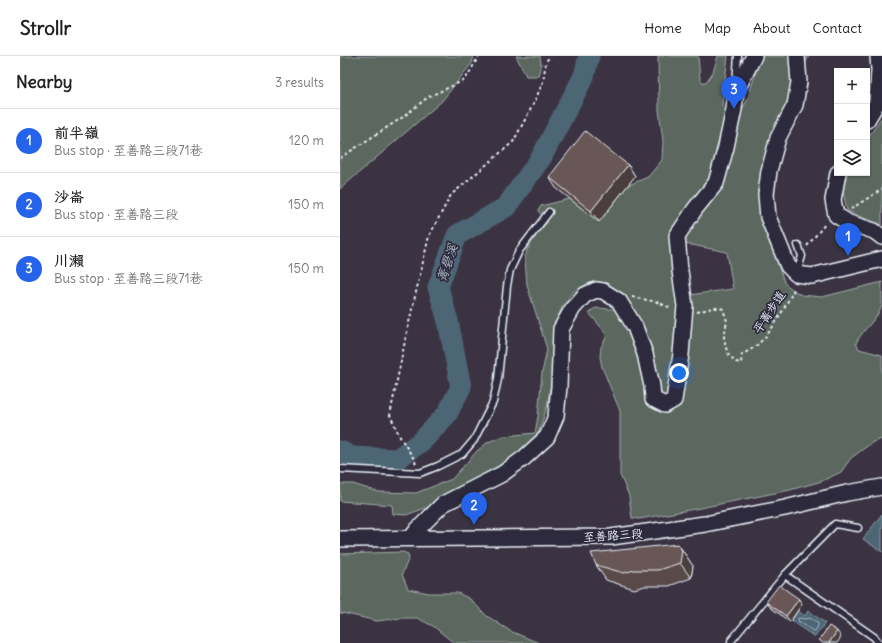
<!DOCTYPE html>
<html lang="en">
<head>
<meta charset="utf-8">
<style>
  :root { --surface:#fff; --page:#f6f6f6; --text:#222; --muted:#767676; --line:#e0e0e0; --accent:#2563eb }
  body { margin:0; font-family:Delius,"LXGW WenKai TC",sans-serif; background:var(--page); color:var(--text) }
  .controls { position:absolute; right:12px; top:12px; display:grid; overflow:hidden; border-radius:0px; box-shadow:0 1px 3px #0004 }
  .controls button { width:36px; height:36px; display:grid; place-items:center; padding:0; border:0; border-bottom:1px solid var(--line); background:var(--surface); color:var(--text); font:20px sans-serif }
  .you { position:absolute; left:339px; top:317px; width:14px; height:14px; margin:-10px; border:3px solid #fff; border-radius:50%; background:#1a73e8; box-shadow:0 0 0 6px #1a73e833 }
  .badge { display:grid; place-items:center; width:26px; height:26px; border-radius:50%; background:var(--accent); color:#fff; font-size:13px; font-weight:700 }
  .pin { position:absolute; translate:-50% -33px; filter:drop-shadow(0 1px 2px #0008) }
  .pin::after { content:''; position:absolute; top:21px; width:14px; height:12px; background:inherit; clip-path:polygon(0 0,100% 0,50% 100%) }
  .list { margin:0; padding:0; list-style:none }
  h2 { display:flex; justify-content:space-between; align-items:center; height:52px; margin:0; padding:0 16px; font-size:17px }
  h2 small { font-size:13px; font-weight:400; color:var(--muted) }
  .list li { display:grid; grid-template-columns:26px 1fr auto; gap:12px; align-items:center; box-sizing:border-box; height:64px; padding:0 16px; border-top:1px solid var(--line) }
  .list b { display:block; font-size:15px; white-space:nowrap }
  .list p { margin:0; font-size:13px; white-space:nowrap; color:var(--muted) }
  .list em { font-size:13px; font-style:normal; color:var(--muted) }
  .icon { flex:none; width:22px; height:22px; fill:none; stroke:currentColor; stroke-width:2; stroke-linecap:round; stroke-linejoin:round }
  .map { position:relative; flex:none; width:542px; height:587px; overflow:hidden }
  header { display:flex; align-items:center; gap:24px; box-sizing:border-box; height:56px; padding:0 20px; background:var(--surface); border-bottom:1px solid var(--line) }
  header strong { font-size:19px }
  nav { display:flex; gap:22px; margin-inline-start:auto; font-size:14px }
  main { display:flex }
  aside { flex:1; background:var(--surface) }
  .map>svg:first-child { display:block }
</style>
</head>
<body>
<header>
<strong>Strollr</strong>
<nav><a>Home</a><a>Map</a><a>About</a><a>Contact</a></nav>
</header>
<main>
<aside>
<h2>Nearby<small>3 results</small></h2>
<ul class="list">
<li><span class="badge">1</span><div><b>前半嶺</b><p>Bus stop · 至善路三段71巷</p></div><em>120 m</em></li>
<li><span class="badge">2</span><div><b>沙崙</b><p>Bus stop · 至善路三段</p></div><em>150 m</em></li>
<li><span class="badge">3</span><div><b>川瀨</b><p>Bus stop · 至善路三段71巷</p></div><em>150 m</em></li>
</ul>
</aside>
<div class="map">
<svg width="542" height="587" viewBox="0 0 542 587">
  <rect width="100%" height="100%" fill="#3b3342"/>
  <filter id="ink" filterUnits="userSpaceOnUse"><feTurbulence type="fractalNoise" baseFrequency=".025" numOctaves="2"/><feDisplacementMap in="SourceGraphic" scale="8" xChannelSelector="R" yChannelSelector="G"/><feConvolveMatrix kernelMatrix="1 2 1 2 8 2 1 2 1" color-interpolation-filters="sRGB"/></filter>
  <g filter="url(#ink)">
    <g fill="#5b685e" stroke="#a2acab" fill-rule="evenodd">
      <polygon points="0,0 134,0 132,7 102,45 0,133"/>
      <polygon points="176,0 200,0 201,9 198,20 186,20"/>
      <path d="M318,0H358L360,23L362,26H366L373,16L378,0H388L382,49L385,56L391,59L401,55L407,45L421,0H469L451,35L441,61L427,178L445,228L461,239L482,241L542,226C542,233 542,242 542,249C538,263 523,273 516,287L519,293L542,299V383L533,386L511,402L501,416L482,425L450,434L360,452L299,463L292,462L289,440L280,419V355L262,311L260,301L261,291L266,282L265,276L249,257C256,247 268,256 278,252L283,241L272,231L255,225L245,229L232,237L222,251L216,266L213,314L207,351L198,378L178,398L94,449L66,459L53,458L52,449L0,445V428H13L39,436L76,437L112,423L137,395L148,386L164,380L195,377L198,360L202,317L207,293L187,229L185,203L187,194L199,175L208,166L198,155L201,150L225,144L286,130L308,121L322,104L323,85L319,54ZM333,188L352,189L387,196L393,233L342,240Z"/>
      <polygon points="542,61 542,169 516,159 507,154 502,131 506,117 527,117 527,83"/>
      <polygon points="63,496 68,498 69,502 62,518 68,533 89,537 118,537 130,543 147,560 170,575 199,587 114,587 93,570 77,562 61,562 37,565 7,558 0,557 0,498"/>
    </g>
    <g fill="#4d6676" stroke="#8b9eaa">
      <polygon points="542,458 542,496 523,483"/>
      <polygon points="458,555 465,560 468,555 485,567 475,581 451,565"/>
    </g>
    <g fill="none" stroke-linecap="round" stroke-linejoin="round">
      <polygon stroke="#aab9c4" stroke-width="1" points="460,562 464,563 470,562 478,567 478,570 475,575 473,575 458,565 458,563"/>
      <polyline stroke="#4d6676" stroke-width="21" points="0,395 12,401 57,403 82,385 107,358 121,331 108,265 98,231 117,179 166,151 201,102 244,20 249,0"/>
      <defs>
        <g id="service">
          <polyline points="396,25 398,0"/>
          <polyline points="457,217 462,200 458,189"/>
          <polyline points="0,413 80,417 98,410 122,398 134,384 153,346 158,323 167,230 170,214 179,195 209,156"/>
          <polyline points="518,472 495,468 445,519 534,581 539,587"/>
          <polyline points="391,585 445,519"/>
        </g>
        <g id="tertiary">
          <polyline points="457,0 459,26 455,49 438,82 429,115 426,138 428,161 448,210 456,218 472,220 542,203"/>
          <polyline points="527,64 537,47 539,14 538,0"/>
          <polyline points="498,117 493,144 496,159 509,167 534,175 542,181"/>
          <polyline points="71,482 78,473 103,448 162,418 184,402 207,381 216,360 219,331 221,273 233,252 245,239 256,234 263,235 279,245 295,271 305,298 312,330 313,343 325,349 334,344 341,298 345,250 340,215 337,180 355,153 376,127 386,91 394,53 396,35 414,0"/>
          <polyline points="0,483 271,481 365,468 445,452 507,437 542,431"/>
        </g>
      </defs>
      <use href="#service" stroke="#e8f1f8" stroke-width="9"/>
      <use href="#tertiary" stroke="#e8f1f8" stroke-width="18"/>
      <g stroke="#e8f1f8" stroke-width="2" stroke-dasharray="3 3" stroke-linecap="butt">
        <polyline points="0,102 63,61 88,41 125,24 139,0"/>
        <polyline points="511,153 542,133"/>
        <polyline points="467,190 486,167"/>
        <polyline points="292,241 317,246 331,252"/>
        <path d="M357,256C366,254 374,250 383,253L387,265L384,281L386,292L389,299L396,306L401,307L402,298C428,288 440,258 453,236L454,231"/>
        <polyline points="76,408 74,403 60,381 50,359 67,275 89,180 111,139 173,86 194,47 203,26 206,5 211,0"/>
      </g>
      <use href="#service" stroke="#2f2a3d" stroke-width="6"/>
      <use href="#tertiary" stroke="#2f2a3d" stroke-width="15"/>
    </g>
    <g fill="#5a4a4a" stroke="#e8f1f8">
      <polygon points="288,109 295,120 259,166 216,132 209,121"/>
      <polygon points="338,488 353,510 351,522 329,530 305,530 294,533 266,524 256,509"/>
      <polygon points="426,546 462,548 450,566 430,551"/>
    </g>
    <g fill="#4a3c3c" stroke="#e8f1f8">
      <polygon points="288,109 295,120 259,166 251,155"/>
      <polygon points="338,488 353,510 351,522 340,507"/>
      <polygon points="459,543 462,548 450,566 446,560"/>
      <polygon points="497,575 501,581 497,587 489,587"/>
    </g>
    <g fill="#695656" stroke="#e8f1f8">
      <polygon points="245,75 288,109 251,155 209,121"/>
      <polygon points="338,488 342,495 340,507 318,514 294,514 284,517 256,509 251,497"/>
      <polygon points="439,529 459,543 446,560 426,546"/>
      <polygon points="489,570 497,575 489,587 483,587 479,584"/>
    </g>
  </g>
  <g text-anchor="middle" dominant-baseline="central" stroke-width="3.5" stroke-linejoin="round" paint-order="stroke">
    <g font-size="12" fill="#e8f1f8" stroke="#2f2a3d">
      <text transform="translate(429 256) rotate(-57)">平菁步道</text>
      <text transform="translate(273 479) rotate(-4)">至善路三段</text>
    </g>
    <g font-size="13" font-style="italic" fill="#aab9c4" stroke="#2f2a3d">
      <text transform="translate(107 207) rotate(-71)">菁礐溪</text>
    </g>
  </g>
</svg>
<div class="controls">
<button>+</button>
<button>−</button>
<button><svg class="icon" aria-label="layers" viewBox="0 0 24 24"><path d="M12 4l9 5-9 5-9-5zM3 14l9 5 9-5"/></svg></button>
</div>
<div class="you"></div>
<div class="pin badge" style="left:508px;top:200px">1</div>
<div class="pin badge" style="left:134px;top:469px">2</div>
<div class="pin badge" style="left:394px;top:53px">3</div>
</div>
</main>
</body>
</html>
